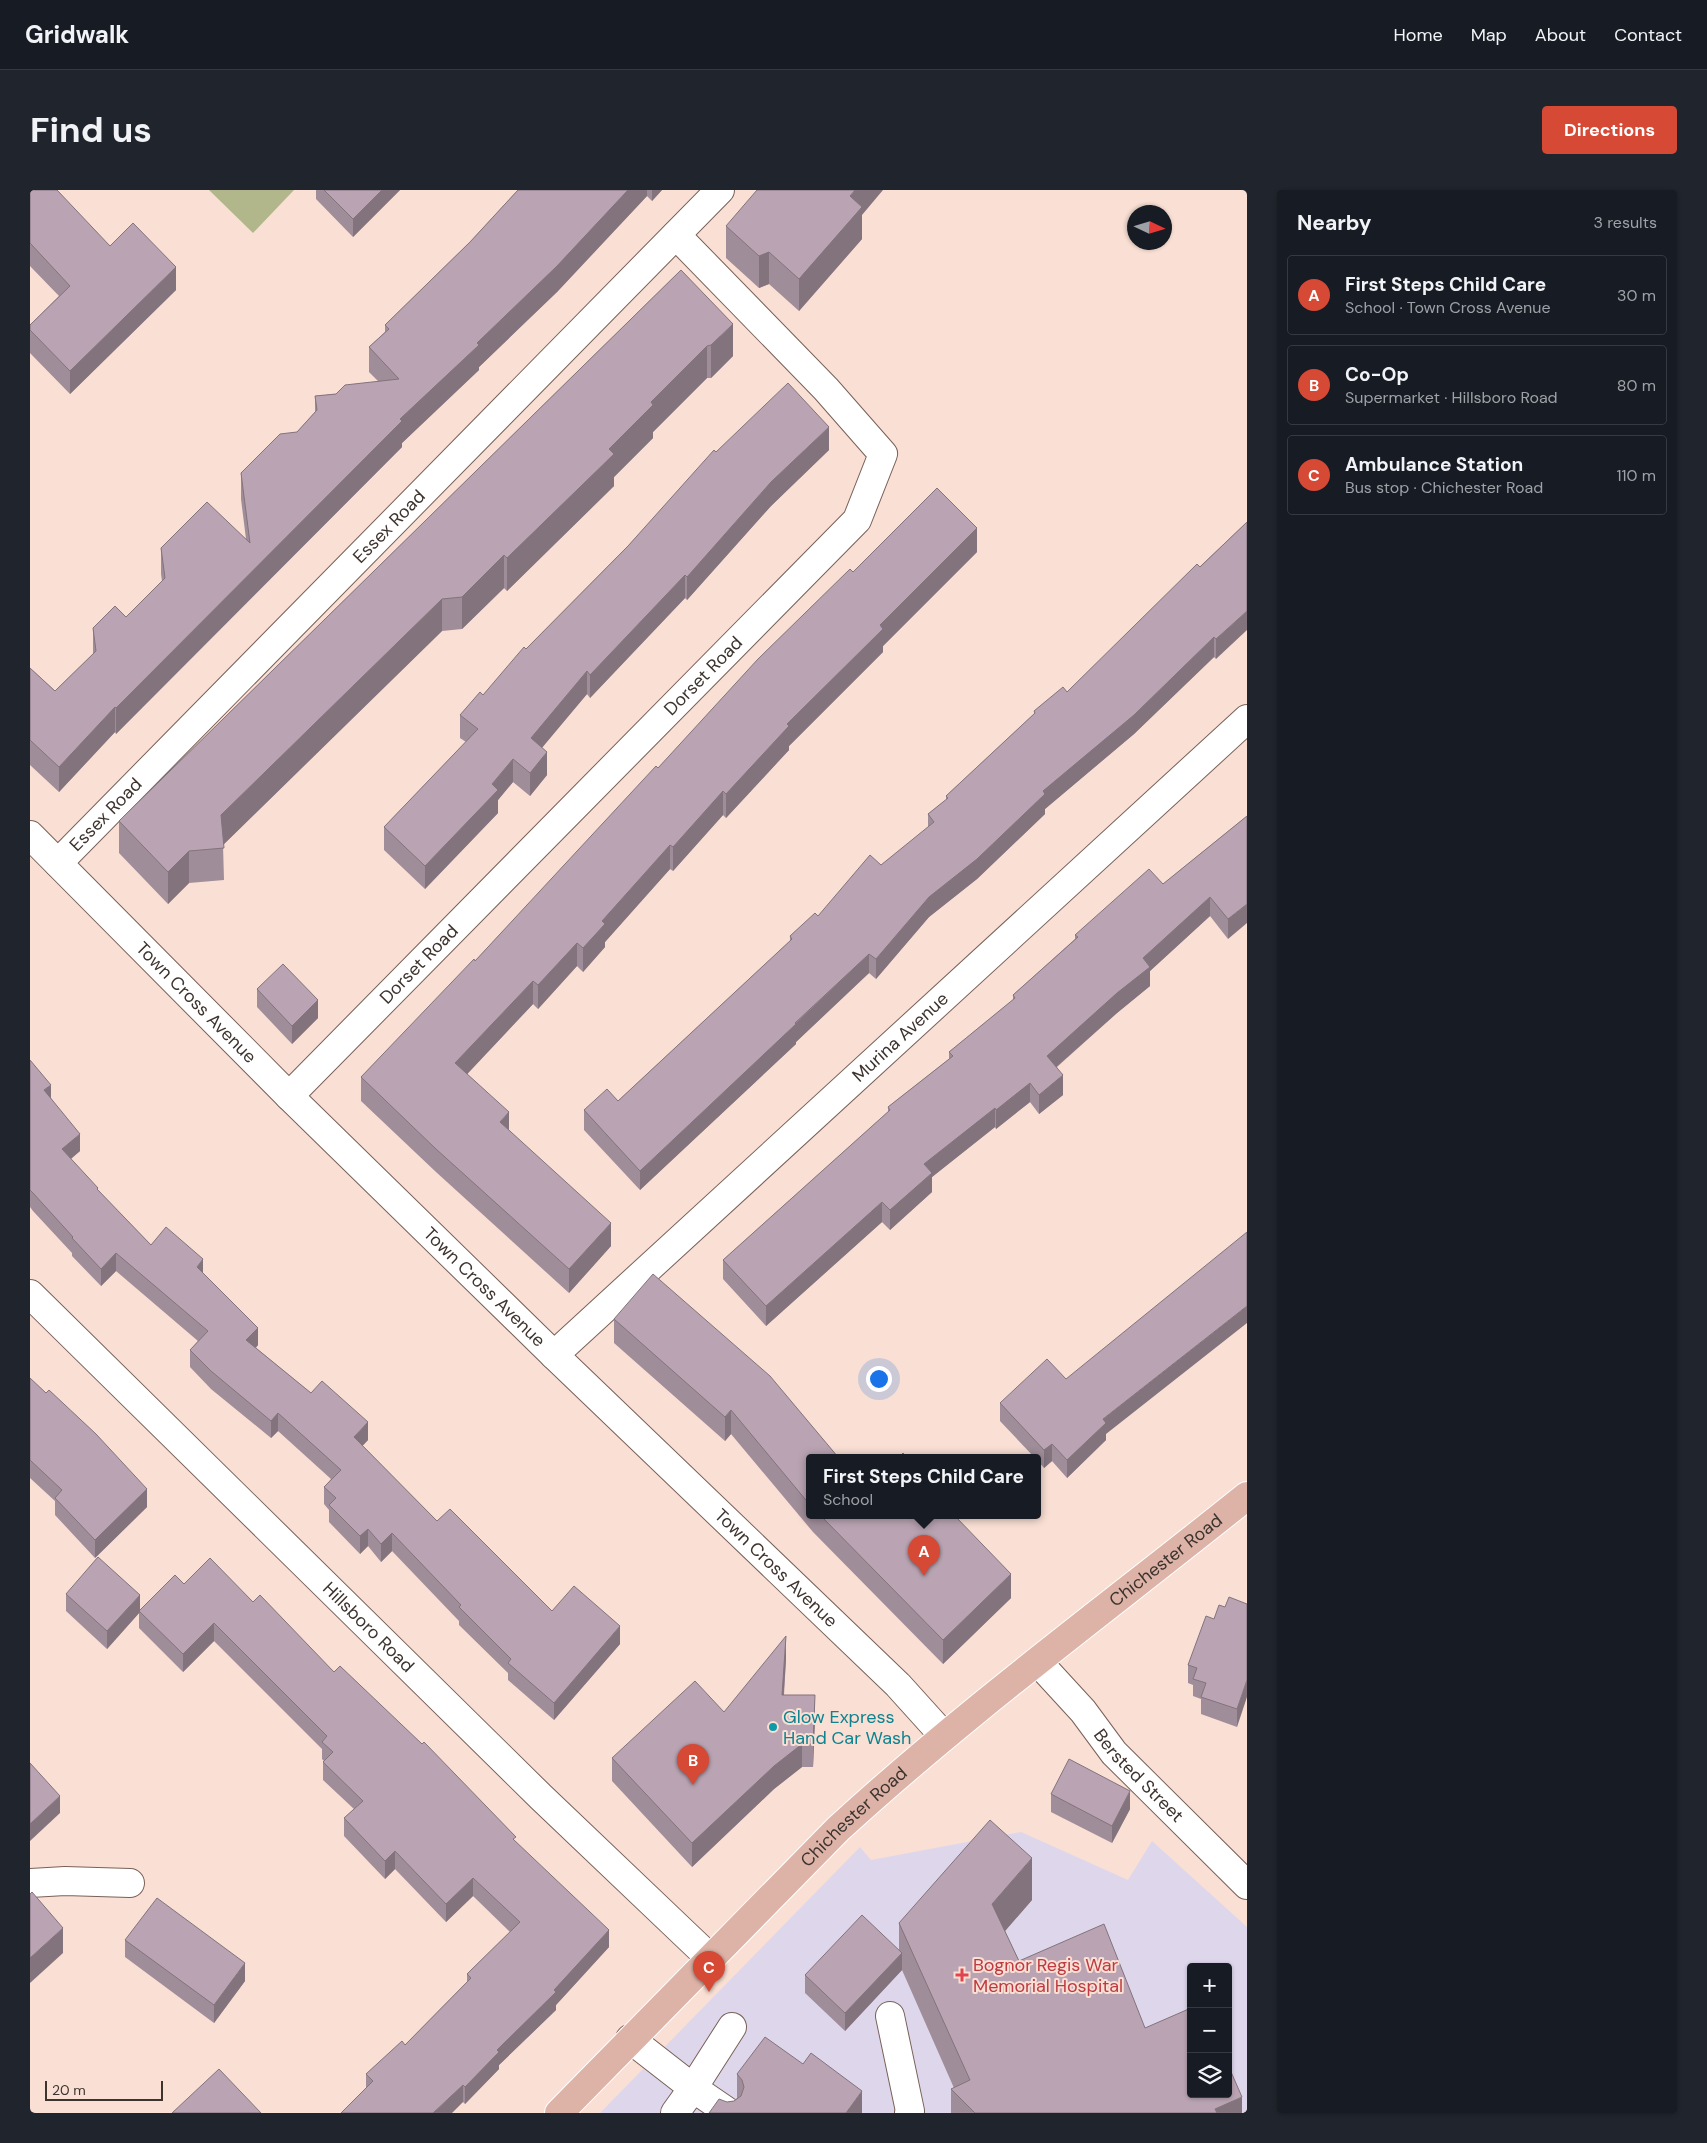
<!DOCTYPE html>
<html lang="en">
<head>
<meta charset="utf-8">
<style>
  :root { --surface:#171b24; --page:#20242c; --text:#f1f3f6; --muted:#9ea1a6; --line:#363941; --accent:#d64935 }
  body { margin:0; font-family:"DM Sans",sans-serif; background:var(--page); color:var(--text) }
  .controls { position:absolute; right:15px; bottom:15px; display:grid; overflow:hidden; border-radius:5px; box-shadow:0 1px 4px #0004 }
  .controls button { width:45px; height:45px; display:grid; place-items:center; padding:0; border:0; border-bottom:1px solid var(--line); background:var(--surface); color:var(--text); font:25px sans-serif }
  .compass { position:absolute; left:1097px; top:15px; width:45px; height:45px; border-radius:50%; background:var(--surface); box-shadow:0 1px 4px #0004; rotate:94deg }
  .scale { position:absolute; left:15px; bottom:12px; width:118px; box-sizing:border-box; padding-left:5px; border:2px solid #3d332f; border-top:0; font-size:14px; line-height:18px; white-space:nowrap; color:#3d332f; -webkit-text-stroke:4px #f9dfd4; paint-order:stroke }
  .you { position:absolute; left:848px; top:1188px; width:18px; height:18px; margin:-12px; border:4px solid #fff; border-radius:50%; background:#1a73e8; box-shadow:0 0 0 8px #1a73e833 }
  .badge { display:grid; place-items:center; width:32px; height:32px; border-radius:50%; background:var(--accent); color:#fff; font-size:16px; font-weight:700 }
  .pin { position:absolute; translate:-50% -41px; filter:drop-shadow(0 1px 2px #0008) }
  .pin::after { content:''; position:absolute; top:26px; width:18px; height:15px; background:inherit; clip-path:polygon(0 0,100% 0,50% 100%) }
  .popup { position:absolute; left:776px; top:1264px; width:235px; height:65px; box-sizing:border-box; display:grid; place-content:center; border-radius:5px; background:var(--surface); filter:drop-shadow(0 1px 4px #0005); font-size:16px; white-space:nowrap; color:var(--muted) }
  .popup b { font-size:19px; color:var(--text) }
  .popup::after { content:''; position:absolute; left:50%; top:100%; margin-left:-10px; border:10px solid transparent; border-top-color:var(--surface) }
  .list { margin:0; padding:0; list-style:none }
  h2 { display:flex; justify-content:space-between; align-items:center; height:65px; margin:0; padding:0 20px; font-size:21px }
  h2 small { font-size:16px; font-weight:400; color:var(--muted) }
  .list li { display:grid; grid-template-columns:32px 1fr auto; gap:15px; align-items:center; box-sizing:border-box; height:80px; margin:0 10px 10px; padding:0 10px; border:1px solid var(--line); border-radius:5px }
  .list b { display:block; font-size:19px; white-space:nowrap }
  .list p { margin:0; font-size:16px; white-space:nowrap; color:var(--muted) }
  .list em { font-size:16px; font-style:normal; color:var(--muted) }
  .icon { flex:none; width:28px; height:28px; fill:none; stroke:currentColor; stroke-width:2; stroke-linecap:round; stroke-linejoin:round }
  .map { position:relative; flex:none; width:1217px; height:1923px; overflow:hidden; border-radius:5px }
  header { display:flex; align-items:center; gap:30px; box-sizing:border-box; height:70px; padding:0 25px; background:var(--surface); border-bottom:1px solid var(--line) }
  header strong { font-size:24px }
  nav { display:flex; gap:28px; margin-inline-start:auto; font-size:18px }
  .intro { display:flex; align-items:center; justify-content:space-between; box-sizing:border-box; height:120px; padding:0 30px }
  h1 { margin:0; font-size:35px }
  .button { padding:12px 22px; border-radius:5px; background:var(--accent); color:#fff; font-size:18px; font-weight:700 }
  main { display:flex; gap:30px; padding:0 30px }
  aside { flex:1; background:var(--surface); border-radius:5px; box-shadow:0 1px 4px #0004 }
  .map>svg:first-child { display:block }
</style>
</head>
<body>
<header>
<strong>Gridwalk</strong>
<nav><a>Home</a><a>Map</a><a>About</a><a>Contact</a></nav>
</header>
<div class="intro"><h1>Find us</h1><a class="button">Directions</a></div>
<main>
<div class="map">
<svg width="1217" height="1923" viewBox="0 0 1217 1923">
  <rect width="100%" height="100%" fill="#f9dfd4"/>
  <path fill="#ded7ec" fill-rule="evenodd" d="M991,1642L1098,1690L1122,1651L1217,1737V1923H570L830,1657L841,1670ZM1161,1777H1198V1904H1161Z"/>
  <polygon fill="#b2b78b" points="179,0 264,0 223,43"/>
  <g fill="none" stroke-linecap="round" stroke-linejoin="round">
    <defs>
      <g id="minor">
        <path id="s1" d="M0,645L259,906L524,1165L868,1495L914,1546"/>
        <path id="s2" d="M28,673L690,0"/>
        <path id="s3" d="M259,906L827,330L853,264L796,199L646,45"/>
        <path id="s4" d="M0,1104L511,1607L680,1768"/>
        <path id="s5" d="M524,1165L1217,529"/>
        <path id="s6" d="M1008,1472L1053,1521L1084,1563L1217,1695"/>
        <polyline points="0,1693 35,1691 100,1693"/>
        <polyline points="860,1826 880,1921 879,1923"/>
        <polyline points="600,1849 663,1898 702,1837"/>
        <polyline points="645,1923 663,1898 698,1922"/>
      </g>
      <g id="major">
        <path id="s7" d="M529,1923L808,1639C938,1520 1080,1416 1217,1306"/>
      </g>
    </defs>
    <use href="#minor" stroke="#786158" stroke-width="30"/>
    <use href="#major" stroke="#fff" stroke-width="30"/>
    <use href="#minor" stroke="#fff" stroke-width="28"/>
    <use href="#major" stroke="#deb3a7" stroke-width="28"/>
  </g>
  <g fill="#a08d9a">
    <polygon points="0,0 80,56 146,100 40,204 0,163 0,135 29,106 0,76"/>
    <polygon points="286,0 370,0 323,47 286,9"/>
    <polygon points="488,0 632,0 622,11 617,6 527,102 449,177 449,180 372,253 372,257 86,544 85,542 29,602 0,575 0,478 25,501 63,464 63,438 96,427 132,391 131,384 131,358 216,349 211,309 211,283 267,242 285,222 285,206 306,204 348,191 339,182 339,157 355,142 355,135 440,52"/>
    <polygon points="832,25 832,49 769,121 739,94 729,98 696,68 696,36"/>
    <polygon points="651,80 703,166 681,188 677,188 623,242 623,248 584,287 584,296 477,401 474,398 432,439 412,441 193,655 194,690 159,693 138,714 89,663 89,631"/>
    <polygon points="799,260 741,316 657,410 655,408 560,508 557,504 512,557 517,585 500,606 483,592 468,610 468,623 395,699 354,660 354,637 436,552 430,548 430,525 453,505 496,459 598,356 686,262"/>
    <polygon points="1217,332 1186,469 1184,467 1104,544 1015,619 1015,624 947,689 899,727 846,789 839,783 766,852 766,854 610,1000 554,940 554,920 588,911 760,751 760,746 788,726 898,638 898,624 916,610 916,606 1004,524 1004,521 1037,502"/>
    <polygon points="947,362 853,456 853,462 759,556 759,560 696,628 693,625 643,681 640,679 575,752 575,757 553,782 547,776 508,819 503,814 437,884 479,940 581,1056 539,1103 406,982 331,911 331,887 445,771 628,578 823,382"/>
    <polygon points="1217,626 1198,749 1180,726 1120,781 1120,796 1087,823 1027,877 1033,905 1009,924 1000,912 966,939 965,937 902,987 902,1002 860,1040 852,1032 736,1136 693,1089 693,1070 858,922 858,917 919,869 919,862 983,810 983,805 1045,749 1045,745 1133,694"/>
    <polygon points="227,799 288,828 262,854 227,817"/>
    <polygon points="0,870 50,961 41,969 68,1001 121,1055 173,1083 228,1155 226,1158 338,1250 332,1256 407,1331 522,1421 590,1454 524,1530 478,1490 478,1483 429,1435 429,1431 362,1361 351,1372 338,1356 330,1364 299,1332 299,1320 294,1314 294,1297 301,1289 248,1241 241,1248 181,1199 160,1177 160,1160 168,1151 86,1081 71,1096 42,1066 42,1063 3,1021 0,1017"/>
    <polygon points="584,1129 780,1267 780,1325 924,1325 981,1408 913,1474 783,1342 701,1244 695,1251 584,1153"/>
    <polygon points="0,1188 117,1317 65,1368 25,1325 25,1311 0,1288"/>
    <polygon points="1036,1189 1076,1244 1076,1250 1037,1288 1022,1271 1014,1278 1008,1271 1008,1267 1004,1267 970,1231 970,1213"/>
    <polygon points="154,1394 223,1412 304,1482 486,1652 579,1757 526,1815 526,1820 469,1875 469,1879 435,1914 433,1912 336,1897 336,1884 375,1855 437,1792 437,1784 480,1742 443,1706 416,1732 365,1679 355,1689 314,1646 314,1628 324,1619 293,1590 293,1572 294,1571 292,1569 292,1559 184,1451 153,1482 109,1438 109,1423 77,1459 36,1421 36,1404 110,1420"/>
    <polygon points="1217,1414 1207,1537 1171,1524 1171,1509 1163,1506 1163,1495 1158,1493 1158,1475 1184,1429 1195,1417"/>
    <polygon points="756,1469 754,1505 785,1528 783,1577 772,1577 744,1599 662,1677 582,1591 582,1568 694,1522"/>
    <polygon points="1021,1604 1100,1619 1082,1653 1021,1622"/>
    <polygon points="1002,1710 975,1741 989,1771 1115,1838 1212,1923 921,1923 921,1899 924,1898 872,1780 815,1841 775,1803 775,1785 869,1760 869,1733"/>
    <polygon points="95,1750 215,1791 184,1833 95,1767"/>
    <polygon points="707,1884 832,1923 697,1912 704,1911 707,1908"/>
  </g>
  <g fill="#82737d">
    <polygon points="352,0 370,0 323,47 323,29"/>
    <polygon points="598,0 617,0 617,6 527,102 449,177 449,180 372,253 372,257 86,544 86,518 370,229 447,153"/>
    <polygon points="622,0 632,0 622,11"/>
    <polygon points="825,0 853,0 832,25 832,49 769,121 769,89 820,6"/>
    <polygon points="739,62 739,94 729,98 729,66"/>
    <polygon points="146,77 146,100 40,204 40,181"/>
    <polygon points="703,134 703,166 681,188 681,155"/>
    <polygon points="677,156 677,188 623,242 623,248 584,287 584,296 477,401 477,368 579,259 621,212"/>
    <polygon points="799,237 799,260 741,316 657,410 657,387 741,292"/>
    <polygon points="947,338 947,362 853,456 853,462 759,556 759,560 696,628 696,604 757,534 850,435"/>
    <polygon points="474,365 474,398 432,439 432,407"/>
    <polygon points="655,385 655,408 560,508 560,485"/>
    <polygon points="412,409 412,441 191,657 191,625"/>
    <polygon points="1217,421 1217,440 1186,469 1186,449"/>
    <polygon points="1184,447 1184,467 1104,544 1015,619 1015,624 947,689 899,727 846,789 846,769 899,707 1013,601"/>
    <polygon points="557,481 557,504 501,571 501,548"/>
    <polygon points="85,517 85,542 29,602 29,577"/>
    <polygon points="517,562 517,585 500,606 500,583"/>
    <polygon points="483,569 483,592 468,610 468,623 395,699 395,676"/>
    <polygon points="693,601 693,625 643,681 643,657"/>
    <polygon points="640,655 640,679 575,752 575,757 553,782 553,758 572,731"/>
    <polygon points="159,661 159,693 138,714 138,682"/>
    <polygon points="1180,707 1180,726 1120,781 1120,796 1087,823 1017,885 1017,866 1113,768"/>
    <polygon points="1217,714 1217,733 1198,749 1198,729"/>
    <polygon points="547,753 547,776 508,819 508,795"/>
    <polygon points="839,764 839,783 766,852 766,854 610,1000 610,981"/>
    <polygon points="503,791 503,814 425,897 425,873"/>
    <polygon points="288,810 288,828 262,854 262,836"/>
    <polygon points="1033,885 1033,905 1009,924 1009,905"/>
    <polygon points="1000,893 1000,912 966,939 966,920"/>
    <polygon points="21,895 21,913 14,900"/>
    <polygon points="965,918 965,937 902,987 902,1002 860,1040 860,1020 894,974"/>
    <polygon points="479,922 479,946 470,932"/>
    <polygon points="50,944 50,961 32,976 32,959"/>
    <polygon points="852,1012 852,1032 736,1136 736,1116"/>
    <polygon points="581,1033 581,1056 539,1103 539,1079"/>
    <polygon points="86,1063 86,1081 71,1096 71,1079"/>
    <polygon points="173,1069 173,1086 167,1077"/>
    <polygon points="1217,1116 1217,1133 1076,1244 1076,1250 1037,1288 1037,1270 1073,1229"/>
    <polygon points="228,1138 228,1155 216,1167 216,1150"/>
    <polygon points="701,1220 701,1244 695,1251 695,1227"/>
    <polygon points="248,1223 248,1241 241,1248 241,1231"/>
    <polygon points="338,1232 338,1250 324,1265 324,1247"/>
    <polygon points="1022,1254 1022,1271 1014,1278 1014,1260"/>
    <polygon points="117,1299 117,1317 65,1368 65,1350"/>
    <polygon points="338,1339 338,1356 330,1364 330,1346"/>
    <polygon points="362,1343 362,1361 351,1372 351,1354"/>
    <polygon points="981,1384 981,1408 913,1474 913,1450"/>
    <polygon points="110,1405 110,1422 77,1459 77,1441"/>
    <polygon points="184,1433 184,1451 153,1482 153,1464"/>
    <polygon points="590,1436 590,1454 524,1530 524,1513"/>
    <polygon points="756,1446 756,1469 752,1528 752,1505"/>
    <polygon points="1217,1490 1217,1507 1207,1537 1207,1519"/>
    <polygon points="785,1505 785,1528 783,1577 783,1554"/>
    <polygon points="772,1554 772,1577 744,1599 662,1677 662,1653 744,1576"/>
    <polygon points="1100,1601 1100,1619 1082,1653 1082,1636"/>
    <polygon points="30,1606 30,1623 0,1651 0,1634"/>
    <polygon points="365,1661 365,1679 355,1689 355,1671"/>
    <polygon points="1002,1668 1002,1710 962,1756 962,1714"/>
    <polygon points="443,1688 443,1706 416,1732 416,1714"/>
    <polygon points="33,1738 33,1763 0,1793 0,1768"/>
    <polygon points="579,1740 579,1757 526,1815 526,1820 469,1875 469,1879 435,1914 435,1897 467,1860"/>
    <polygon points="872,1763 872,1780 815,1841 815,1823"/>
    <polygon points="215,1773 215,1791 184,1833 184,1815"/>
    <polygon points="433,1895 433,1912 422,1923 403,1923"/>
    <polygon points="832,1901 832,1923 816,1923"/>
    <polygon points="1212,1907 1212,1923 1185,1923 1185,1919"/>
  </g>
  <g fill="#baa4b3" stroke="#82737d">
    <polygon points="0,0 27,0 80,56 103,33 146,77 40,181 0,140 0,135 40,96 0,53"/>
    <polygon points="294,0 352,0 323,29"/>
    <polygon points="488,0 598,0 527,76 447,153 449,155 370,229 372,231 86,518 85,517 29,577 0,550 0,478 25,501 66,461 63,438 85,416 96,427 135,388 131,358 177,312 220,353 211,283 250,244 267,242 287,220 285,206 306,204 315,195 369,189 339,157 359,139 355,135 440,52"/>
    <polygon points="727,0 825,0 820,6 832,17 769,89 739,62 729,66 696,36"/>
    <polygon points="651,80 703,134 681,155 677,156 621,212 623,215 579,259 584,264 477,368 474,365 432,407 412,409 191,625 194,658 159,661 138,682 89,631"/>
    <polygon points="758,193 799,237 741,292 657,387 655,385 560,485 557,481 501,548 517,562 500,583 483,569 462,594 468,600 395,676 354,637 448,539 430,525 450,502 453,505 494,457 496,459 598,356 684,260 686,262"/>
    <polygon points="907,298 947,338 850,435 853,439 757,534 759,536 696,604 693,601 643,657 640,655 572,731 575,734 553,758 547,753 508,795 503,791 425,873 479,922 470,932 581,1033 539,1079 406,959 331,887 444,769 445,771 626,576 628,578 728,469 820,379 823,382"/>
    <polygon points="1217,332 1217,421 1186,449 1184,447 1104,525 1013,601 1015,604 947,669 899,707 846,769 839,764 765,833 766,834 610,981 554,920 577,899 588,911 762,749 760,746 785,723 788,726 840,665 851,675 904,632 898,624 918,608 916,606 1005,523 1004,521 1033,497 1037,502 1167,374 1170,377"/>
    <polygon points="1217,626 1217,714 1198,729 1180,707 1113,768 1120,777 1087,803 1017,866 1033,885 1009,905 1000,893 966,920 965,918 894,974 902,983 860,1020 852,1012 736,1116 693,1070 860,920 858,917 923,866 919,862 985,808 983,805 1048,747 1045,745 1119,679 1133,694"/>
    <polygon points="253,774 288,810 262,836 227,799"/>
    <polygon points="0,870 21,895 14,900 50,944 32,959 68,998 67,999 121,1055 136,1037 173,1069 167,1077 228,1138 216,1150 281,1203 292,1191 338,1232 324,1247 407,1331 420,1319 522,1421 544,1396 590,1436 524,1513 478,1473 481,1469 429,1417 431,1415 362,1343 351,1354 338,1339 330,1346 299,1315 306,1308 294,1297 311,1280 248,1223 241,1231 181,1181 160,1160 178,1141 86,1063 71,1079 42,1048 43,1047 3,1003 0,1000"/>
    <polygon points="1217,1042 1217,1116 1073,1229 1076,1233 1037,1270 1022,1254 1014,1260 970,1213 1017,1169 1036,1189"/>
    <polygon points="623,1084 740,1186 808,1267 780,1267 780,1315 701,1220 695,1227 584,1129"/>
    <polygon points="0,1188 16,1203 19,1200 66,1244 117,1299 65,1350 25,1308 32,1300 0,1270"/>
    <polygon points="873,1263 877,1267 869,1267"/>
    <polygon points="790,1325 924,1325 981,1384 913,1450"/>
    <polygon points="68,1367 110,1405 77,1441 36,1404"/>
    <polygon points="180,1368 223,1412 230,1405 304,1482 310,1476 392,1554 394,1552 486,1647 483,1649 579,1740 524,1800 526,1802 467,1860 469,1862 435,1897 433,1895 403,1923 311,1923 343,1891 336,1884 372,1851 375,1855 441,1788 437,1784 490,1732 443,1688 416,1714 365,1661 355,1671 314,1628 333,1611 293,1572 303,1562 292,1552 297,1546 184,1433 153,1464 109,1421 145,1385 154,1394"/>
    <polygon points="1199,1407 1217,1414 1217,1490 1207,1519 1171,1507 1176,1493 1163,1489 1167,1478 1158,1475 1176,1426 1184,1429 1189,1415 1195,1417"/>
    <polygon points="756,1446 752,1505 785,1505 783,1554 772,1554 744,1576 662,1653 582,1568 665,1491 694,1522"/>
    <polygon points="1039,1569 1100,1601 1082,1636 1021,1604"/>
    <polygon points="0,1573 30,1606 0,1634"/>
    <polygon points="960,1630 1002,1668 962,1714 989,1771 1074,1734 1115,1838 1161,1818 1161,1904 1198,1904 1198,1875 1212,1907 1185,1919 1187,1923 945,1923 921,1899 940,1890 869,1733"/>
    <polygon points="2,1702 33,1738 0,1768 0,1704"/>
    <polygon points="127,1708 215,1773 184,1815 95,1750"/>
    <polygon points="832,1725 872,1763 815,1823 775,1785"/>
    <polygon points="735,1847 773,1874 781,1863 832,1901 816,1923 679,1923 689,1909 697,1912 704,1911 711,1906 714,1897 712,1890 707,1884"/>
    <polygon points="189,1879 231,1923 142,1923"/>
  </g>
  <circle fill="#0f9aa8" stroke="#f9dfd4" stroke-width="2" cx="743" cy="1537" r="5"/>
  <path fill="#e0444e" stroke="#f9dfd4" stroke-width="2" d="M929.5 1777.5h5v5h5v5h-5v5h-5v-5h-5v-5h5z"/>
  <g text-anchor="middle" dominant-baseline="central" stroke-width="4" stroke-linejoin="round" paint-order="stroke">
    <g font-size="18" fill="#3d332f" stroke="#f9dfd4">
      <text stroke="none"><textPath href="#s2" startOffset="472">Essex Road</textPath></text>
      <text stroke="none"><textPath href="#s3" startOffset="590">Dorset Road</textPath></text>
      <text stroke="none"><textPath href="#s2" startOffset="68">Essex Road</textPath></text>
      <text stroke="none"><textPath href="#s3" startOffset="185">Dorset Road</textPath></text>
      <text stroke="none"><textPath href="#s1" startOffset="236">Town Cross Avenue</textPath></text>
      <text stroke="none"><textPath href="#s5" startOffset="470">Murina Avenue</textPath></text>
      <text stroke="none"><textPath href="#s1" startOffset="641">Town Cross Avenue</textPath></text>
      <text stroke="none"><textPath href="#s7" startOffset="822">Chichester Road</textPath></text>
      <text stroke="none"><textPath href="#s1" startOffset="1046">Town Cross Avenue</textPath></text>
      <text stroke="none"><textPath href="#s4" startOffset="475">Hillsboro Road</textPath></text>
      <text stroke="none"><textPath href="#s6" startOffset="152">Bersted Street</textPath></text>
      <text stroke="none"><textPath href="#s7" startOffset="418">Chichester Road</textPath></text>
    </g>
    <g font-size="18" fill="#0d838f" stroke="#f9dfd4" text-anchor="start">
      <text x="753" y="1527">Glow Express<tspan x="753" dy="21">Hand Car Wash</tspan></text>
    </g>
    <g font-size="18" fill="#be3a42" stroke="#f9dfd4" text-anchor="start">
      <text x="943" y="1775">Bognor Regis War<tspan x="943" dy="21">Memorial Hospital</tspan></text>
    </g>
  </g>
</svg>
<div class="controls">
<button>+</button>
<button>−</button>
<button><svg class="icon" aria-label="layers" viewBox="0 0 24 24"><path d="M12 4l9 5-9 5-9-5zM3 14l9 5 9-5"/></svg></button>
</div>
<svg class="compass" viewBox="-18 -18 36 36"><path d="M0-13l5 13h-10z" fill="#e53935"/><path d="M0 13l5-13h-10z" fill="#9ea1a6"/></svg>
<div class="scale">20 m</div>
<div class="you"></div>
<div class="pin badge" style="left:894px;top:1386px">A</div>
<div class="popup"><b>First Steps Child Care</b>School</div>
<div class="pin badge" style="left:663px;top:1595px">B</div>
<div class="pin badge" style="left:679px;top:1802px">C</div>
</div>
<aside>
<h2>Nearby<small>3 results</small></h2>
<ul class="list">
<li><span class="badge">A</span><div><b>First Steps Child Care</b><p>School · Town Cross Avenue</p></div><em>30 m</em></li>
<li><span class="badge">B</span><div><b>Co-Op</b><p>Supermarket · Hillsboro Road</p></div><em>80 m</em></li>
<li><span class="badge">C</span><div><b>Ambulance Station</b><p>Bus stop · Chichester Road</p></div><em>110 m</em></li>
</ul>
</aside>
</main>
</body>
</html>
